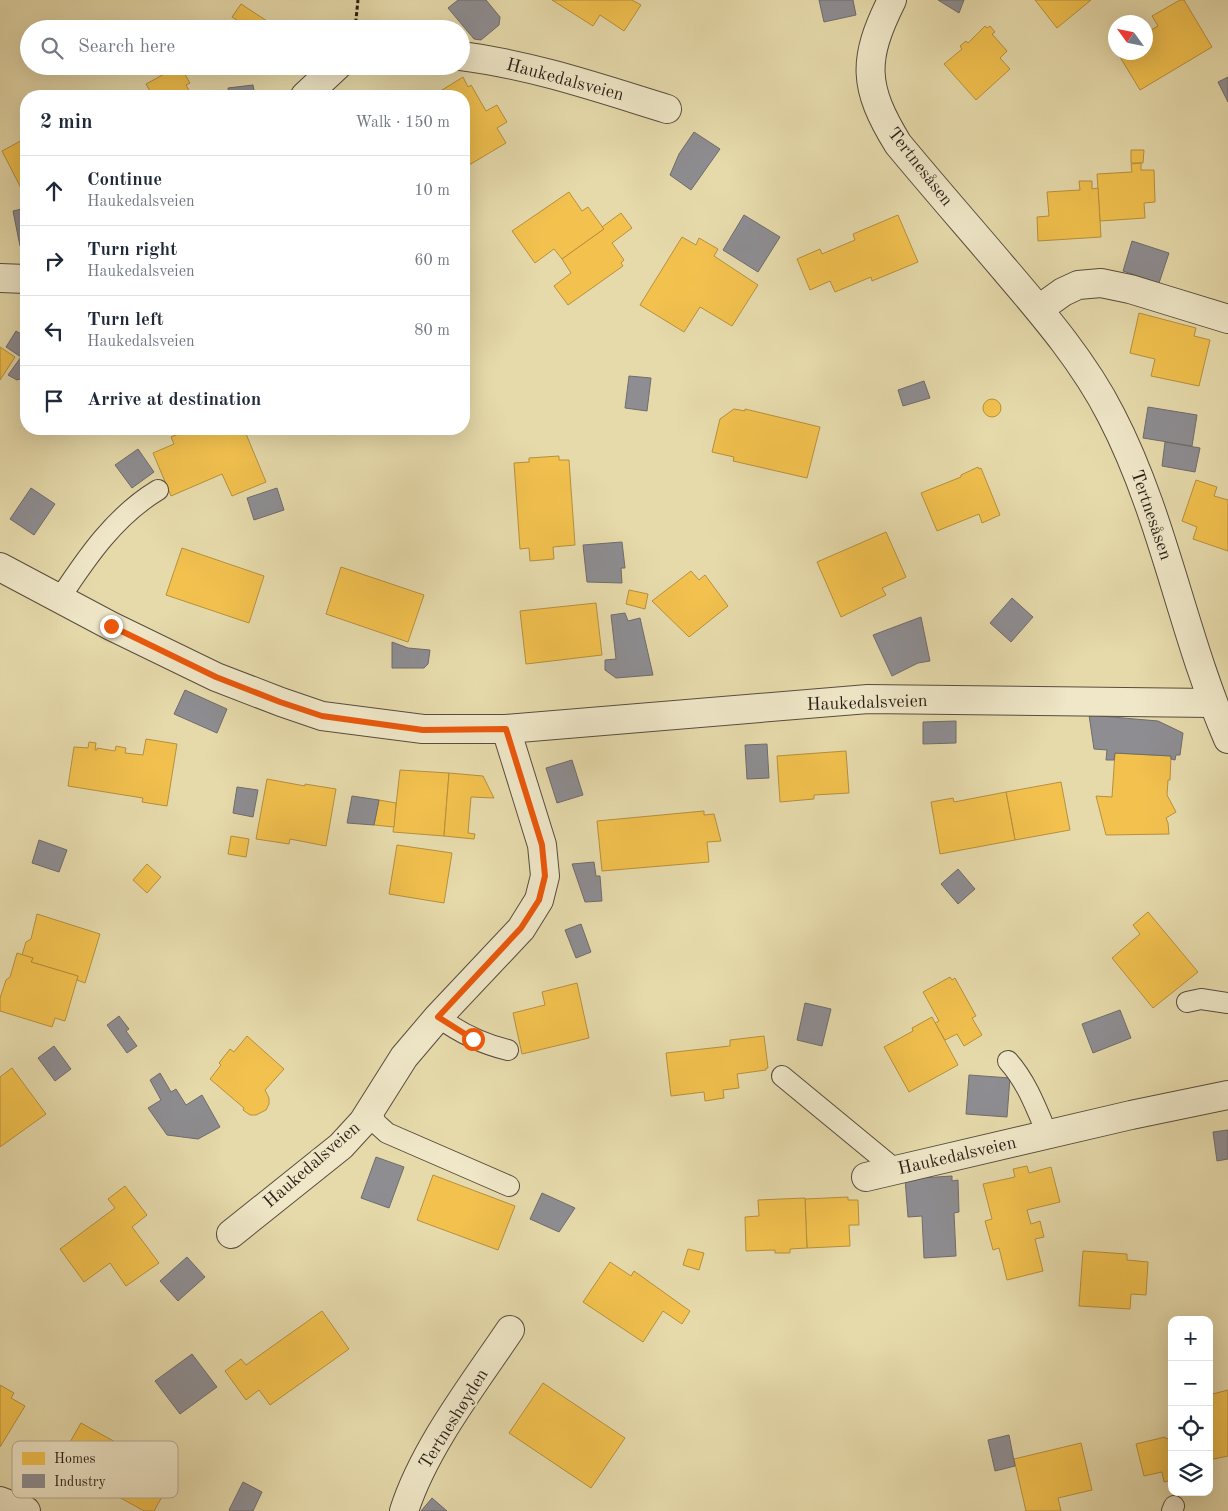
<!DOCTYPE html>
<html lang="en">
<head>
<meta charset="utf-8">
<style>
  :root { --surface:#fff; --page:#f2f2f3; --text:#1f2937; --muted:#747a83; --line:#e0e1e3 }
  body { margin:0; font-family:"Old Standard TT",serif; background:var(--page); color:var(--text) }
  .controls { position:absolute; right:15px; bottom:15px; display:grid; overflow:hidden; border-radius:10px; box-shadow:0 5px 20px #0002 }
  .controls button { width:45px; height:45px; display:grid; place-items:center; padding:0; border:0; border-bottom:1px solid var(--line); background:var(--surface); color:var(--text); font:25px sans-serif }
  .compass { position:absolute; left:1108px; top:15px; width:45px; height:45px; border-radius:50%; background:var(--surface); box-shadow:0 5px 20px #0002; rotate:303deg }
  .stop { position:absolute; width:15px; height:15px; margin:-11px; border:4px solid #ea580c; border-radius:50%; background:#fff }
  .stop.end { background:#ea580c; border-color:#fff; box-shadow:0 1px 5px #0008 }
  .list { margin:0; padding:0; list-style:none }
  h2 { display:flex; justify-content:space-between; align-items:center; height:65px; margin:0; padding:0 20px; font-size:21px }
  h2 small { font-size:16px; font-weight:400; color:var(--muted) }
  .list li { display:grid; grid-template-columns:32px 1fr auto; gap:15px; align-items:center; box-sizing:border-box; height:70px; padding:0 20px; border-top:1px solid var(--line) }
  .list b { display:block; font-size:19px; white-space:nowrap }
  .list p { margin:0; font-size:16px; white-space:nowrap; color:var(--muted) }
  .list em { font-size:16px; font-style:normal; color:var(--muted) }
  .icon { flex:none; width:28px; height:28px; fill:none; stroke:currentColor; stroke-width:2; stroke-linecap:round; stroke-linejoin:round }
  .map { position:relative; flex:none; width:1228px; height:1511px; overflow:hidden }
  .search { position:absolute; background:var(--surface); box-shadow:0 5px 20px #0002; left:20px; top:20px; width:450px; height:55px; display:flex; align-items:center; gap:12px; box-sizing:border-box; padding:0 18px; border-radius:28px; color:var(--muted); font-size:19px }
  .panel { position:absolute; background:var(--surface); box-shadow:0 5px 20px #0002; left:20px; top:90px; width:450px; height:345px; border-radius:20px }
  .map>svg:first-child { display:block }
</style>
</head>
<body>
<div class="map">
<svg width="1228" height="1511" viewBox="0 0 1228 1511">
  <rect width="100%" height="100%" fill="#e6daab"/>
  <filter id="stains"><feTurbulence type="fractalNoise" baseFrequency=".004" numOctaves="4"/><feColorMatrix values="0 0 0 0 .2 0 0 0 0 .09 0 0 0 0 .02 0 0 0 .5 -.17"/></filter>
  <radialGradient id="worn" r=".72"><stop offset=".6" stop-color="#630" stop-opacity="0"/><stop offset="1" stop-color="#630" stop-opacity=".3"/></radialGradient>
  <g fill="#f2c14e" stroke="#b6903e">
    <polygon points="552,0 632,0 641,5 624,31 600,15 593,26"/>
    <polygon points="1035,0 1091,0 1057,28"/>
    <polygon points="1180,0 1184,0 1212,47 1140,90 1117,52 1146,52 1146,33 1158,26 1152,16"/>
    <polygon points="241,4 267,21 262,29 251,29 232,17"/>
    <polygon points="985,26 987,28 990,26 995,32 992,34 1007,51 1000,58 1010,69 976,100 944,64 962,49 960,46 966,41 968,43"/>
    <polygon points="179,66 180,66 190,83 186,85 192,96 153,96 146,84"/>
    <polygon points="463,77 468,87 471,85 486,111 497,105 507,122 497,128 506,143 464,168 464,96 435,96 434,95"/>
    <polygon points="26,138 26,188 22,190 2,151"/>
    <polygon points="1131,150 1144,150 1143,163 1131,163"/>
    <polygon points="1141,163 1141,170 1154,170 1155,202 1144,203 1145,218 1100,221 1097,174 1132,172 1131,164"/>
    <polygon points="1079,181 1092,181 1092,189 1098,188 1101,237 1038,241 1037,217 1049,216 1047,192 1080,190"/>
    <polygon points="569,192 582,211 588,207 604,229 562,259 554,249 535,263 512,231"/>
    <polygon points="621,213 632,228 612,243 624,260 621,263 623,266 568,305 554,286 571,273 562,259 604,229 602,227"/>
    <polygon points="898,215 918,262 872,281 871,277 835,292 830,281 810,290 797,259 820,249 822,254 855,240 853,234"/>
    <polygon points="682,237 696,245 699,238 718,249 714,256 758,285 732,326 700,307 684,332 640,305"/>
    <polygon points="1139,313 1196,328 1194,336 1210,340 1199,386 1151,376 1155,359 1130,353"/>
    <polygon points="0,347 15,357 0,380"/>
    <circle cx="992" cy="408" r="9"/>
    <polygon points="734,409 745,411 745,409 820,427 807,478 733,461 734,457 712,452 720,419"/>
    <polygon points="190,429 244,429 266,482 232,496 222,474 171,496 153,453 174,444 171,437"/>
    <polygon points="559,456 559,460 569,460 575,545 553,547 554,559 530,561 529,548 520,549 514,463 529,462 529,458"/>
    <polygon points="978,467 979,469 981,468 1000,515 982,523 979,514 937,531 921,493 961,477 961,475"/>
    <polygon points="1196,480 1217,487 1214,496 1228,500 1228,551 1193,539 1197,527 1182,521"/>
    <polygon points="886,532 906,577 882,588 886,595 841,617 817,562"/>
    <polygon points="182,548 264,576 249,623 166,595"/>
    <polygon points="341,567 424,595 408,642 326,614"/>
    <polygon points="691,571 699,580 705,575 728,606 689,637 652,601"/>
    <polygon points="629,590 648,594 645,609 626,604"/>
    <polygon points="596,603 602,655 526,664 520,611"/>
    <polygon points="146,739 177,744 167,806 142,802 143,798 68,786 74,747 88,748 89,742 96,743 95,750 97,750 97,748 115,751 116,746 126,748 125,753 143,755"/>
    <polygon points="846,751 849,793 814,795 814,799 780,802 777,756"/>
    <polygon points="1115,753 1171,756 1170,780 1168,780 1167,795 1176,812 1166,818 1168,823 1169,834 1106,835 1096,796 1112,797"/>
    <polygon points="400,770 449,773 444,836 393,832"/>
    <polygon points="449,773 483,776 494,798 471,797 468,833 475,834 474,839 444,836"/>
    <polygon points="267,779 305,786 305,784 336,789 326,846 290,839 289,844 256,839"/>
    <polygon points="1061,782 1070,830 1015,840 1006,792"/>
    <polygon points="1006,792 1015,840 940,854 931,802 953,798 954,802"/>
    <polygon points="379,800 396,803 394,827 374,825"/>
    <polygon points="704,811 704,815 714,814 721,841 707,842 709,862 602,871 597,821"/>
    <polygon points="231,836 249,839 246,857 228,854"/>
    <polygon points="397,845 452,853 444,903 389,894"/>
    <polygon points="147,864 161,877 147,893 133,880"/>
    <polygon points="1148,912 1198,972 1153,1008 1112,958 1140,934 1133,925"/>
    <polygon points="37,914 100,934 85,983 77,980 78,976 31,962 33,958 22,955 26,942 31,939"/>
    <polygon points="17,953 33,958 31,962 78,976 65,1021 55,1018 52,1027 0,1011 0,998 6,980 10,977"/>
    <polygon points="950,977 952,980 955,978 976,1016 972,1018 982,1035 964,1046 957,1034 945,1040 935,1023 939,1021 923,992"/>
    <polygon points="577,983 589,1038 522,1054 513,1013 545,1005 542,992"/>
    <polygon points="932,1017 958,1065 909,1092 884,1047 913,1031 912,1028"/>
    <polygon points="247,1036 284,1069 265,1090 269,1098 269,1104 266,1110 256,1115 250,1115 243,1110 244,1108 210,1079 221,1065 219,1063 230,1049 234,1052"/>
    <polygon points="764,1036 768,1068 766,1068 766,1070 737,1074 739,1088 723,1090 724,1098 705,1101 704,1092 671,1096 666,1053 730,1046 730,1040"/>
    <polygon points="12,1068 46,1114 0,1147 0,1077"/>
    <polygon points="1027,1166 1029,1173 1051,1167 1060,1202 1027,1210 1031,1224 1040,1221 1044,1237 1035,1239 1043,1271 1007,1280 999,1248 993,1250 985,1221 992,1219 983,1184 1015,1177 1013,1169"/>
    <polygon points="433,1175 515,1206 498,1250 417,1220"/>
    <polygon points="125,1186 147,1215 132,1227 159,1263 126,1286 110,1263 84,1282 60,1249 115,1208 108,1199"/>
    <polygon points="848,1197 848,1200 858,1200 859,1225 849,1225 850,1246 807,1248 805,1199"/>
    <polygon points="805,1198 807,1248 790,1249 790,1253 775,1253 775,1250 746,1251 745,1217 759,1216 758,1200"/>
    <polygon points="688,1249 704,1253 699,1270 683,1265"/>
    <polygon points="1083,1251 1127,1254 1127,1260 1148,1262 1146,1295 1131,1294 1130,1309 1079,1306"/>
    <polygon points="610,1262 631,1276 634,1271 690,1311 682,1324 663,1311 643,1342 583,1302"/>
    <polygon points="322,1311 349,1349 270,1405 259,1390 246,1400 225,1371 241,1359 246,1365"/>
    <polygon points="543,1383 625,1438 591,1488 509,1433"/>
    <polygon points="0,1385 14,1393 11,1398 25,1406 0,1447"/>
    <polygon points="1228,1390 1228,1456 1209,1460 1209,1395"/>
    <polygon points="81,1423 171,1473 169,1475 173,1477 154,1511 144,1511 94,1483 92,1485 59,1467 61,1465 58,1463"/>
    <polygon points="1165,1437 1166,1439 1172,1437 1172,1480 1164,1482 1162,1472 1144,1476 1136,1444"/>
    <polygon points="1081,1443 1092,1490 1058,1498 1061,1511 1026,1511 1014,1459"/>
  </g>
  <g fill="#8d8d92" stroke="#6f6c6d">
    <polygon points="458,0 486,0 500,17 499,25 481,40 474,39 448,8"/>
    <polygon points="819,0 853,0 856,15 824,22"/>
    <polygon points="938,0 964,0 959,13"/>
    <polygon points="1228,77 1228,102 1218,82"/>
    <polygon points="253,85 255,96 229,96 228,88"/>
    <polygon points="694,132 720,149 691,190 670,175 679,154"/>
    <polygon points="26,208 26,245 20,246 13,211"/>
    <polygon points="744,215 780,237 758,272 723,250"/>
    <polygon points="1132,241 1169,253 1159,283 1123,271"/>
    <polygon points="16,331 26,337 26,377 17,380 8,375 21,357 6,347"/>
    <polygon points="629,376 651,378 647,411 625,408"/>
    <polygon points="924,381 930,398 903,406 898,390"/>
    <polygon points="1148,407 1197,415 1192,446 1143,438"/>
    <polygon points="1165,442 1200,448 1195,472 1162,466"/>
    <polygon points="138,449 154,472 132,488 115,465"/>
    <polygon points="31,488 55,504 34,535 10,519"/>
    <polygon points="277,488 284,510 254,520 247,498"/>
    <polygon points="622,542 625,568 621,568 622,583 587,582 583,545"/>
    <polygon points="1012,598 1033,617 1011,642 990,623"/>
    <polygon points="625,613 628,621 640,618 653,675 616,678 605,670 605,660 616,659 611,615"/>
    <polygon points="921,617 930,661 918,663 892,676 873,635"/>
    <polygon points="392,642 408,648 430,650 428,664 424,668 392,668"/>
    <polygon points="185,690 227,709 217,733 174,714"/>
    <polygon points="1089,715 1158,721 1183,733 1180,755 1176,755 1175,760 1171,759 1171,756 1115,753 1114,760 1106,760 1107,750 1094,749"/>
    <polygon points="956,721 956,743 923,744 923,722"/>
    <polygon points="767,744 769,778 747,779 745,745"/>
    <polygon points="572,760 583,795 557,803 546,768"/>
    <polygon points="237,787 258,790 253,817 233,813"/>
    <polygon points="352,796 379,800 374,825 347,823"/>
    <polygon points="39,840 67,850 59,872 32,863"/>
    <polygon points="594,862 596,876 600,876 602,901 585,902 572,864"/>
    <polygon points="958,869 975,889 958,904 941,884"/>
    <polygon points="581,924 591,952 576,958 565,930"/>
    <polygon points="805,1003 831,1009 822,1046 797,1040"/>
    <polygon points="1120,1010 1131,1038 1093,1053 1082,1024"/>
    <polygon points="119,1016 129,1029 126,1031 137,1046 127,1053 107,1025"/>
    <polygon points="54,1046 71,1069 55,1081 38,1058"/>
    <polygon points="160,1073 171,1092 176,1089 186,1105 202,1095 220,1127 198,1139 167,1135 148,1108 161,1100 150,1080"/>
    <polygon points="969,1075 1010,1078 1007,1117 966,1114"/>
    <polygon points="1228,1130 1228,1159 1217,1161 1213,1132"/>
    <polygon points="376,1157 404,1167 389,1208 361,1198"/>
    <polygon points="952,1176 952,1181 958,1180 959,1212 954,1213 956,1256 924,1258 922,1216 908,1217 905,1179"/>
    <polygon points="542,1193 575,1208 559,1232 530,1219"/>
    <polygon points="187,1257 205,1277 178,1301 160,1281"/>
    <polygon points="192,1354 217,1387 180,1414 155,1381"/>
    <polygon points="1009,1435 1015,1466 995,1471 988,1440"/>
    <polygon points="243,1482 262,1492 253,1511 231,1511 229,1510"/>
    <polygon points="432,1498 447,1511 421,1511"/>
  </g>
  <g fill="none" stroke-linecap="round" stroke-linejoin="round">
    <defs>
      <g id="lane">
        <path d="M60,598C87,557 115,516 158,490"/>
        <polyline points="1187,1002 1201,999 1228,1003"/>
        <path d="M438,1017C460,1033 482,1044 508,1050"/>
        <path d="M1008,1061C1027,1082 1037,1110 1048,1136"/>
        <polyline points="782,1076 896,1170"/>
        <polyline points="370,1112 377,1124 387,1133 509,1186"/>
        <polyline points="1172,1511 1174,1506"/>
      </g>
      <g id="street">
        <path d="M892,0C862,60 863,87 898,144C932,185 967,225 1001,265C1041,312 1083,360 1111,415C1164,517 1182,633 1228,739"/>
        <path d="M461,56C532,65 599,88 667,109"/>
        <polyline points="305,96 337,66"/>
        <polyline points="0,278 26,279"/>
        <polyline points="1039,309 1063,292 1078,285 1101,283 1130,289 1228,319"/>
        <polyline points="0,567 111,626 216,677 281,702 322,716 423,729 506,729 868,699 1212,703"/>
        <polyline points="866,1177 1131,1115 1228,1095"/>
        <polyline points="231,1234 341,1146 363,1122 404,1057 438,1017 521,929 539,900 545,876 542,845 506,729"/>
        <polyline points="0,1501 26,1511"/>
        <path d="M404,1511C424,1448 473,1385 510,1330"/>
      </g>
    </defs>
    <use href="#lane" stroke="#584d3c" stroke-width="22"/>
    <use href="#street" stroke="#584d3c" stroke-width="30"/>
    <polyline stroke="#291e17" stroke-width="3" stroke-dasharray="4 2.5" stroke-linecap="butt" points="355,29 358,0"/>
    <use href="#lane" stroke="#efe7c8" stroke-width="20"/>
    <use href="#street" stroke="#efe7c8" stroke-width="28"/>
  </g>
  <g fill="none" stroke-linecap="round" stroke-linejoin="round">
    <polyline stroke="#ea580c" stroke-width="6" points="111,626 216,677 280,702 322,716 423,730 506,729 542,845 545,876 539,900 521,928 438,1017 473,1039"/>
  </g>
  <g text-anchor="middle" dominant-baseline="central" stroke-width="5" stroke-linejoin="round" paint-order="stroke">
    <g font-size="18" fill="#291e17" stroke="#efe7c8">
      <text transform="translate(565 80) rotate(15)">Haukedalsveien</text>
      <text transform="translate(920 167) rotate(52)">Tertnesåsen</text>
      <text transform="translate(1151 515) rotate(71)">Tertnesåsen</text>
      <text transform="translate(867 703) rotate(-2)">Haukedalsveien</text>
      <text transform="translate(957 1156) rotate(-13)">Haukedalsveien</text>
      <text transform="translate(312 1165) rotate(-41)">Haukedalsveien</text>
      <text transform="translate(454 1419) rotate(-58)">Tertneshøyden</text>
    </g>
  </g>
  <rect x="12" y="1441" width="166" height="57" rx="8" fill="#efe7c8" stroke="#b4ab93" stroke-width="1"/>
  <rect x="22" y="1452" width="23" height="13" fill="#f2c14e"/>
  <rect x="22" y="1474" width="23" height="14" fill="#8d8d92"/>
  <g font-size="14" fill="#291e17">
    <text x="54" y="1463">Homes</text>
    <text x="54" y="1486">Industry</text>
  </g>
  <rect width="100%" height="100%" filter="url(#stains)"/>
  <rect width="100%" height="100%" fill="url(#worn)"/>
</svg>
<div class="controls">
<button>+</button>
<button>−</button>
<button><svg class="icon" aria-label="locate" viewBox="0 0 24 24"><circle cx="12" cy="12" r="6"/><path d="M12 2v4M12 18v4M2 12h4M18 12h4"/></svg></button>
<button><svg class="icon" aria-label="layers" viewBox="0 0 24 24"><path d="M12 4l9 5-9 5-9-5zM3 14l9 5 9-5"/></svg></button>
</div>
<svg class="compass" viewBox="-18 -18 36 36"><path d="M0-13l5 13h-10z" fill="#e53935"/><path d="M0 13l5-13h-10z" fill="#747a83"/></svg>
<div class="stop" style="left:473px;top:1039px"></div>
<div class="stop end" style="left:111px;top:626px"></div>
<div class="search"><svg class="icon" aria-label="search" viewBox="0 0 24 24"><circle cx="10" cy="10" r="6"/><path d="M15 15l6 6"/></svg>Search here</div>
<section class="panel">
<h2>2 min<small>Walk · 150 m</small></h2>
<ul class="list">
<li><svg class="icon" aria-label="ahead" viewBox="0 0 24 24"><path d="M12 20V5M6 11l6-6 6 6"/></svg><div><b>Continue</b><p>Haukedalsveien</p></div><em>10 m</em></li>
<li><svg class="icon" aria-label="right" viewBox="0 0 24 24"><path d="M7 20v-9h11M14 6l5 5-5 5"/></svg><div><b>Turn right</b><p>Haukedalsveien</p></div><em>60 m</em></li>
<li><svg class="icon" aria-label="left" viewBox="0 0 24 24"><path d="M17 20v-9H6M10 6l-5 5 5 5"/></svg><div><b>Turn left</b><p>Haukedalsveien</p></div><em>80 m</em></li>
<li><svg class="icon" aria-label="arrive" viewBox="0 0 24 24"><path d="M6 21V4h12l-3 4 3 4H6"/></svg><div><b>Arrive at destination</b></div></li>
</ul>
</section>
</div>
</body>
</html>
